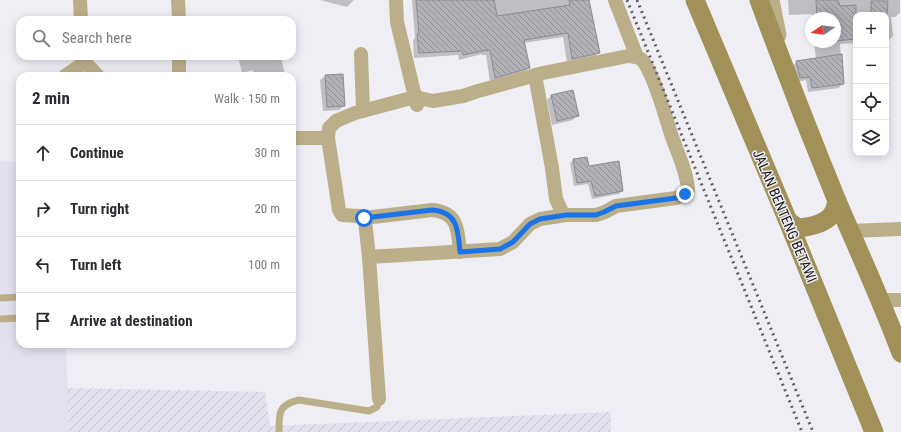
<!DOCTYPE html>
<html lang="en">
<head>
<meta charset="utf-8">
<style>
  :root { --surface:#fff; --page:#f7f7f7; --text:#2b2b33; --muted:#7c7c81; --line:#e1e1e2 }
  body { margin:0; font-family:"Roboto Condensed",sans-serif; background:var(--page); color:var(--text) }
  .controls { position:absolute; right:12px; top:12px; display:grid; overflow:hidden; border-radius:8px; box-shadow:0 2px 10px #0003 }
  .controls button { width:36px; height:36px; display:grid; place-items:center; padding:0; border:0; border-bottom:1px solid var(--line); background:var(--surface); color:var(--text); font:20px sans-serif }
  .compass { position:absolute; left:805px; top:12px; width:36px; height:36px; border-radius:50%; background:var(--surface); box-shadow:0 2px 10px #0003; rotate:257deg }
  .stop { position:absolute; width:12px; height:12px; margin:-9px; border:3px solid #1a73e8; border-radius:50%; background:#fff }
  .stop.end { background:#1a73e8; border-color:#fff; box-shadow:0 1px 4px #0008 }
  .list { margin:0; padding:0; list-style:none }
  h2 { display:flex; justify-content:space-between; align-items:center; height:52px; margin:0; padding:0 16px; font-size:17px }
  h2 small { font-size:13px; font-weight:400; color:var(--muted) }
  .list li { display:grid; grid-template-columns:26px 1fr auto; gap:12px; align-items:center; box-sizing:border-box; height:56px; padding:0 16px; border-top:1px solid var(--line) }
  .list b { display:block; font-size:15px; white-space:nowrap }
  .list em { font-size:13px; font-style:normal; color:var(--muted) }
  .icon { flex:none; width:22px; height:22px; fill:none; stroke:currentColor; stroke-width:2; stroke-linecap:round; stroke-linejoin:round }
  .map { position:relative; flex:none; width:901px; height:432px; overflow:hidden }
  .search { position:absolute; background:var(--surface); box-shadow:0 2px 10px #0003; left:16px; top:16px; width:280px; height:44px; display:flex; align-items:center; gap:10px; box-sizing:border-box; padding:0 14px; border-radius:12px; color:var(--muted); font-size:15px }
  .panel { position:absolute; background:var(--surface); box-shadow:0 2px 10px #0003; left:16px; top:72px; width:280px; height:276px; border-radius:12px }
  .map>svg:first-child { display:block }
</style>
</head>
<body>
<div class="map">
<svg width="901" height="432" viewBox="0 0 901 432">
  <defs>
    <pattern id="industrial-furrows" width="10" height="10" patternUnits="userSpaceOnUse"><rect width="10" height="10" fill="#e3e1ee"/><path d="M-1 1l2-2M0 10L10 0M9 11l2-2" fill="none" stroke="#c2c1cc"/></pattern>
    <pattern id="building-back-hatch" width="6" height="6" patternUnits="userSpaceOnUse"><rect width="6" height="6" fill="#b2b1b7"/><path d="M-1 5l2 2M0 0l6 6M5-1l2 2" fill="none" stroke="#908f94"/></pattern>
  </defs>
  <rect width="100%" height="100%" fill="#efeef4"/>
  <polygon fill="#e3e1ee" points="0,160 20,163 20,344 66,344 69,432 0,432"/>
  <polygon fill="url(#industrial-furrows)" points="67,388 265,392 270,426 611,412 611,432 69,432"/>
  <g fill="#0003">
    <polygon points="320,0 354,0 347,7"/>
    <polygon points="412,0 588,0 598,53 594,58 567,63 563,37 524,43 529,67 524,72 490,82 486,55 482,55 482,54 459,60 458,55 414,58 413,40 415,38"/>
    <polygon points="788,0 900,0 900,13 895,17 891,17 893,36 889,40 886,40 886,15 856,15 856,43 840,44 843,83 839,88 808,92 806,80 796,82 792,66 797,62 816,59 814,42 835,42 835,18 813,18 812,14 789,15"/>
    <polygon points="238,56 281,56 285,76 254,76 253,70 242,73"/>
    <polygon points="325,76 344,106 339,110 323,111 320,80"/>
    <polygon points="292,96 295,110 292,113"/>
    <polygon points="551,96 577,115 573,120 552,125 547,100"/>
    <polygon points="573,160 588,167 622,190 619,194 592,199 588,184 574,186 570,163"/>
  </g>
  <g fill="url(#building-back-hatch)" stroke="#8c8b91">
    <polygon points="416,0 494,0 497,16 570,5 569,0 589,0 600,53 572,59 568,33 524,40 530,68 495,78 490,50 487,51 487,50 463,55 462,51 419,53 417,34 419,34"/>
    <polygon points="816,0 838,0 840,6 856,5 856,39 835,41 835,18 817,18"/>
    <polygon points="871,1 888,1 887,15 871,15"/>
    <polygon points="842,54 844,84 812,88 810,77 800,78 796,61"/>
    <polygon points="343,74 345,106 327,107 325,75"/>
    <polygon points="573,90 579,116 557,121 551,95"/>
    <polygon points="587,157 589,166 619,161 623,191 595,196 591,181 577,183 573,159"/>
  </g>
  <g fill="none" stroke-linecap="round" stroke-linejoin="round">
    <g stroke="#bbaf8a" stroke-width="7">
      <polyline points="0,298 20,297"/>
      <polyline points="0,319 20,318"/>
      <path d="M279,432C279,413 278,405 299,400L369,411L377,407L379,399"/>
    </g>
    <g stroke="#bbaf8a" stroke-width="14">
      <polyline points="80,0 81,20"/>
      <polyline points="178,0 179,20"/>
      <polyline points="396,0 397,22 417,105"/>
      <polyline points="615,0 637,57"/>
      <polyline points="361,54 363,111"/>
      <polyline points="85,62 98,76"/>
      <polyline points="65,76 85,62 85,56"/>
      <polyline points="179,76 179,56"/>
      <polyline points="292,138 328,138"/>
      <path d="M364,218L432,210C458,212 458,230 460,252"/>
      <polyline points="850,231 901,229"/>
      <polyline points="369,257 500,249 513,242 530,224 540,219 566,215"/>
      <polyline points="880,300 901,300"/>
      <path d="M379,399L369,257L365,221L360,216L342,215L339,210L328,138L329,128L336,121L355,113L415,97L433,101L463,96L478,91L543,73L628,56C633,57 638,56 642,60C654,73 665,116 671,134C677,152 687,171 688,190L685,194L676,198L616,206L605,212L596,215H566L562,212L556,199L552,168L535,75"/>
    </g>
    <polyline stroke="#bbaf8a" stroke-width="17" points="771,0 778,35"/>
    <g stroke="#a19057" stroke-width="19">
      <polyline points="695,0 788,221 874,432"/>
      <path d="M759,0C784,68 810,135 837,201C859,252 882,302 901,353"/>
      <path d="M788,221L798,228C809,227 826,224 833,213C835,210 836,205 837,201"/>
    </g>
    <g stroke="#605f63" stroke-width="3" stroke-dasharray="2 4" stroke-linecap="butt">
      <polyline points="627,0 802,432"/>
      <polyline points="637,0 813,432"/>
    </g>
  </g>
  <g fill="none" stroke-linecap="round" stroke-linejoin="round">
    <path stroke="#1a73e8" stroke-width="5" d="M364,218L432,210C458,212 458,230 460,252L500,249L513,242L530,224L540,219L566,215H596L604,212L616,206L676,198L685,194"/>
  </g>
  <g text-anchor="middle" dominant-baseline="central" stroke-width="3" stroke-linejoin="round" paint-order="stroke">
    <g font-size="14" fill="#1e1d20" stroke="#efeef4">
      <text transform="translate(785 216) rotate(67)">JALAN BENTENG BETAWI</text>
    </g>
  </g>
</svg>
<div class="controls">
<button>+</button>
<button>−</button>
<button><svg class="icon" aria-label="locate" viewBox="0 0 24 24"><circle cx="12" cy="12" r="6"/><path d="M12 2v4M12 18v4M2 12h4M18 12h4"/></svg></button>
<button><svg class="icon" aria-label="layers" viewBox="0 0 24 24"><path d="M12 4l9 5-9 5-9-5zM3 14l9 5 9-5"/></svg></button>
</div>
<svg class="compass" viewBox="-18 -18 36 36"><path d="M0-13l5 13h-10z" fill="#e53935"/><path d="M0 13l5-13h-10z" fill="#7c7c81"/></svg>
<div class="stop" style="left:364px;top:218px"></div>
<div class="stop end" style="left:685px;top:194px"></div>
<div class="search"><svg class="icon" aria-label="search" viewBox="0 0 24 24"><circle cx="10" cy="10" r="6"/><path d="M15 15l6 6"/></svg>Search here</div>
<section class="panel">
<h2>2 min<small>Walk · 150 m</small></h2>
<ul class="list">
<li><svg class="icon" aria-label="ahead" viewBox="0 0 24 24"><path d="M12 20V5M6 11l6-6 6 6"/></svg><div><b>Continue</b></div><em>30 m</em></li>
<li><svg class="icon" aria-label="right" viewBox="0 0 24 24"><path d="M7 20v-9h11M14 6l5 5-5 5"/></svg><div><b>Turn right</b></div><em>20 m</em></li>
<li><svg class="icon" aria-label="left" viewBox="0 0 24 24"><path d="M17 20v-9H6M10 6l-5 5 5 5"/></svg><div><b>Turn left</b></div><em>100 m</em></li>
<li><svg class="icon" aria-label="arrive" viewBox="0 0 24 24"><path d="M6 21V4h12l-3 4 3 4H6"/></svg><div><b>Arrive at destination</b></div></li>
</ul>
</section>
</div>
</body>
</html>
